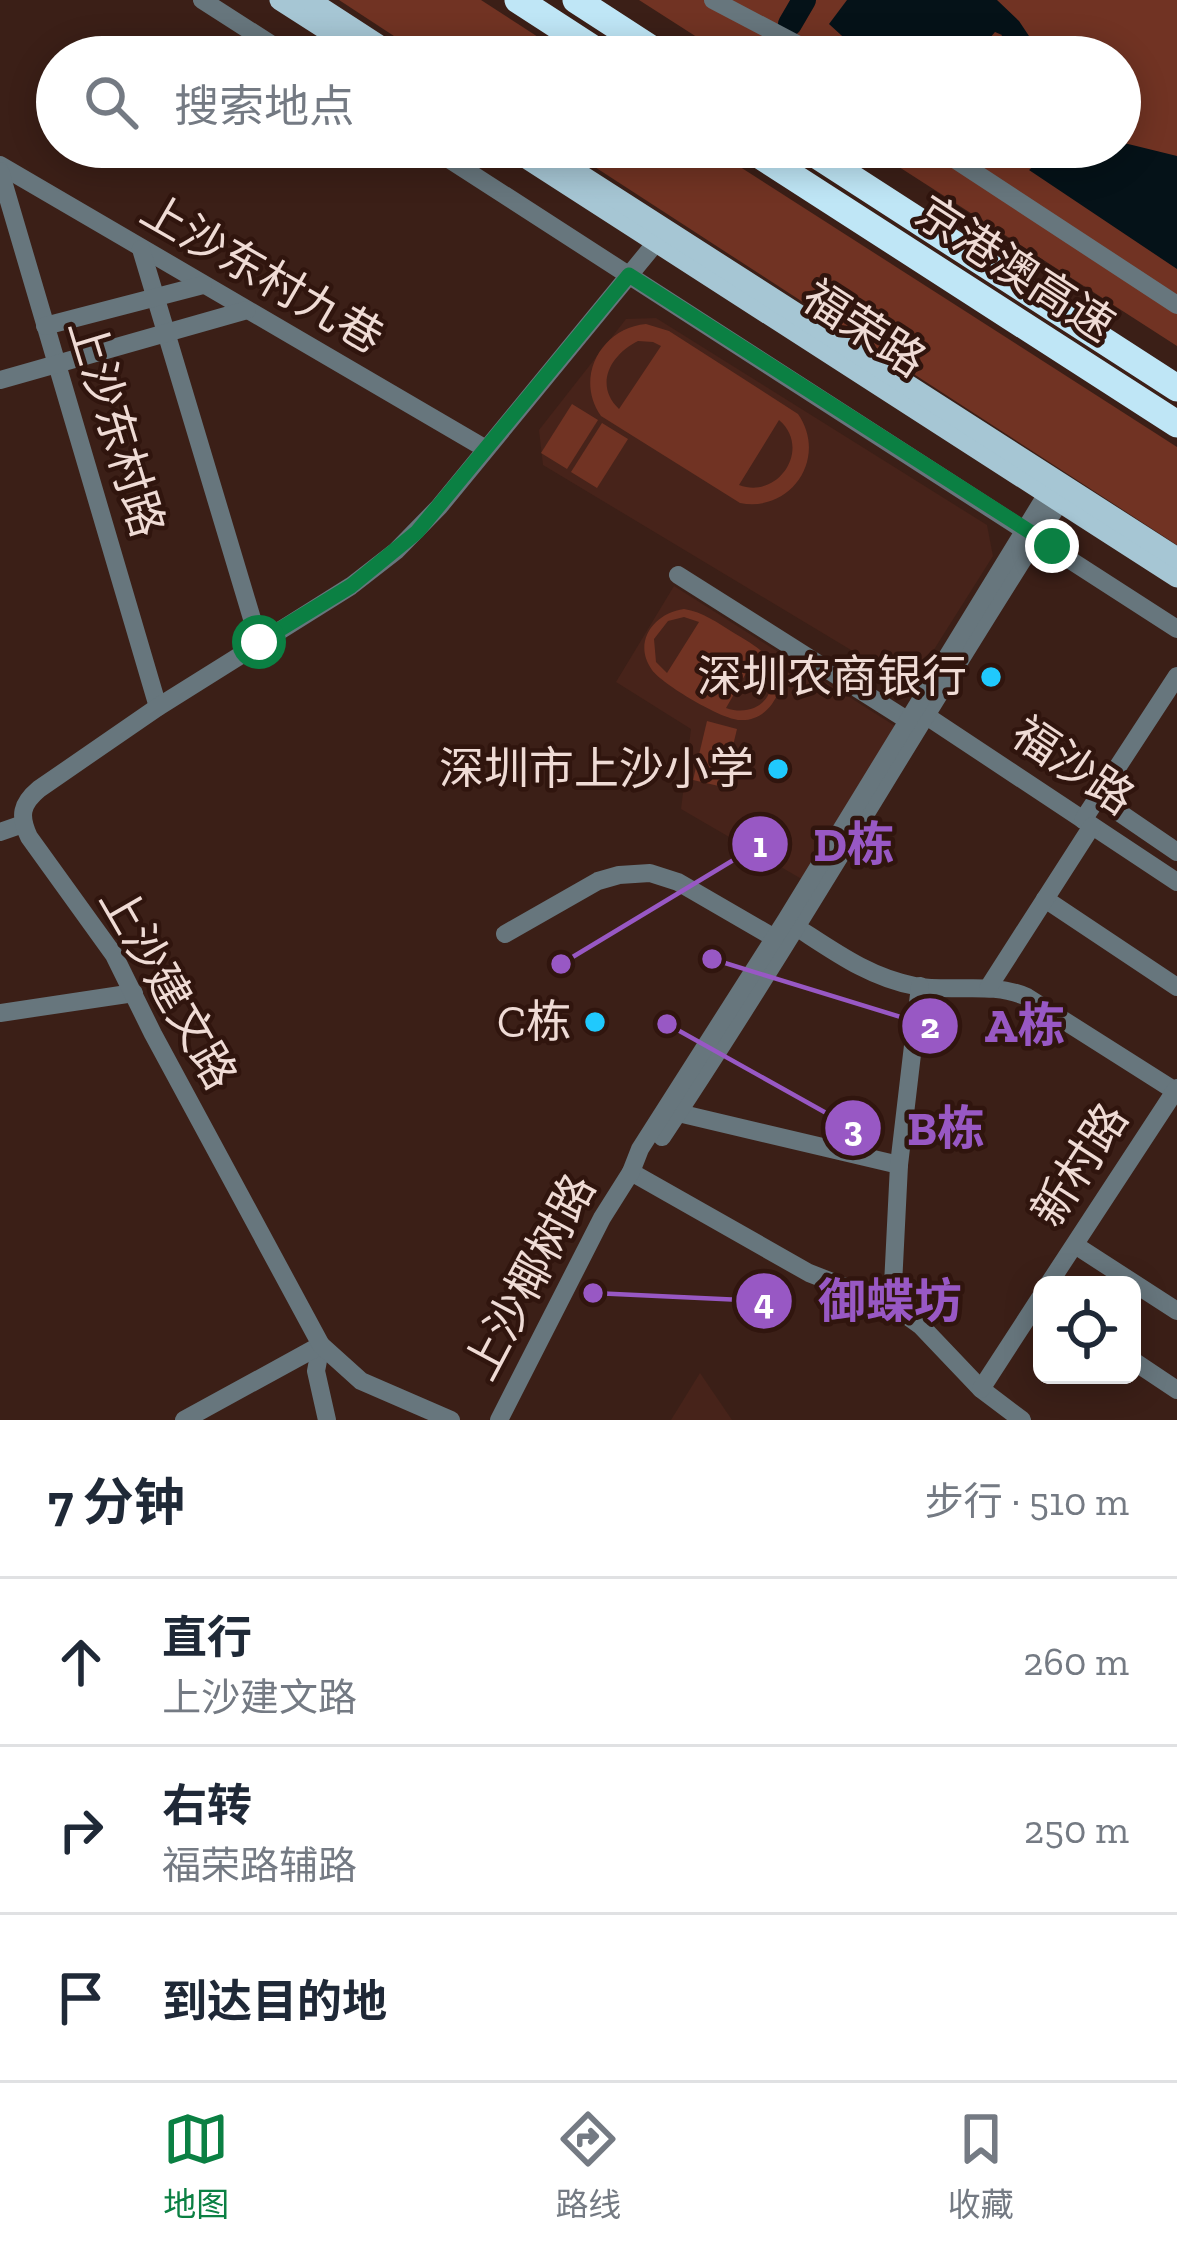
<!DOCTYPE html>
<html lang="zh">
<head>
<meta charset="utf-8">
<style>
  :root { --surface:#fff; --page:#f6f6f7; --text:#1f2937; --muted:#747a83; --line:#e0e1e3; --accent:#0b8043 }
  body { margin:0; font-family:"Zilla Slab","Noto Sans SC",serif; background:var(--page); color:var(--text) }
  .controls { position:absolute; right:36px; bottom:36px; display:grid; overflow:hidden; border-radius:18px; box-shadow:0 6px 30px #0003 }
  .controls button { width:108px; height:108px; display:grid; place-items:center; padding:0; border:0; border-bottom:3px solid var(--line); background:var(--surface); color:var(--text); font:60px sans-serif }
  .stop { position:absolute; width:36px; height:36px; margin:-27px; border:9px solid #0b8043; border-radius:50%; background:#fff }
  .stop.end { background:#0b8043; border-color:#fff; box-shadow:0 3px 12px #0008 }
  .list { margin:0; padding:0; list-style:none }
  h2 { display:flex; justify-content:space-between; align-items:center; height:156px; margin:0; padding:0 48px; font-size:51px }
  h2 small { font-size:39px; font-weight:400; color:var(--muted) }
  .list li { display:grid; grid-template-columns:78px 1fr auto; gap:36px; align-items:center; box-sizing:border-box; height:168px; padding:0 48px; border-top:3px solid var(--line) }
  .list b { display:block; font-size:45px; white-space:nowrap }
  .list p { margin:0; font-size:39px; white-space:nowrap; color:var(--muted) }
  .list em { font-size:39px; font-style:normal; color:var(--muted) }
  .icon { flex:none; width:66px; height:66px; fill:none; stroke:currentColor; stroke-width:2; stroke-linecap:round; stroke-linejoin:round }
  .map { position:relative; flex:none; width:1177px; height:1420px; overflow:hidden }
  .search { position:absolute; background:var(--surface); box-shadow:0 6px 30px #0003; left:36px; right:36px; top:36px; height:132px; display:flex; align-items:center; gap:30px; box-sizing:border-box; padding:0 42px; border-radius:66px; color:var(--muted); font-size:45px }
  .sheet { height:660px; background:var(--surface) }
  nav { display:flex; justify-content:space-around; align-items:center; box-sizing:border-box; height:168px; border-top:3px solid var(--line); background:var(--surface); font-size:33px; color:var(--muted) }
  nav a { display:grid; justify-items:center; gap:6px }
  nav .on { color:var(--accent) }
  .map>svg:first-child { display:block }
</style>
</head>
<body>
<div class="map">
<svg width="1177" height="1420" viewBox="0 0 1177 1420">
  <rect width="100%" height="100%" fill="#3b1f17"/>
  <g fill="#47231a">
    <polygon points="656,318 987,525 993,556 911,686 543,465 539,430 626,319"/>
    <polygon points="674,586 895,726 805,881 681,809 691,729 616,682"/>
    <polygon points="700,1373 732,1420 671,1420"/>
  </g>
  <g fill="#713323" fill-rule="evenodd">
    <polygon points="339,0 481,0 569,57 426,57"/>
    <polygon points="639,0 1177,0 1177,346 868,147 1120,147 1120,57 728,57"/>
    <polygon points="564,147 709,147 1177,447 1177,545"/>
    <path d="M646,324L669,331L798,414C828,457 792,513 740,503L601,416C574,378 601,328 646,324ZM638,341L653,342L661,346L619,409C594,385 610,355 638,341ZM779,420C812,448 779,500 739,485Z"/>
    <polygon points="572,404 598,420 567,469 541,453"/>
    <polygon points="602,423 628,439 597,488 571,472"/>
    <path d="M684,609C703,612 718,623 734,633C760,648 796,670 772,704C765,714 753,721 740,720C722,720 662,684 652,670C632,642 654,613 684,609ZM684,617L699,622L667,673L656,662L654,639L668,621ZM756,656C789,681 764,721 726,708Z"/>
    <polygon points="707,721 737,729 723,787 693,780"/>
  </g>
  <g fill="#051218">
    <polygon points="847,0 997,0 1019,21 1043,57 987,57 992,54 1002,35 995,32 978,52 982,57 865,57 829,24"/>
    <polygon points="1120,142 1177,156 1177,269 1029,170 1055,147 1120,147"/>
  </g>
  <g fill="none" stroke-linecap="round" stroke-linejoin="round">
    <polyline stroke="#051218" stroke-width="24" points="790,24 804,0"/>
    <g stroke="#67767d" stroke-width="18">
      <polyline points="202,0 291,57"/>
      <polyline points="713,0 808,50 816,57"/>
      <polyline points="430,147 1177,629"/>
      <polyline points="936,147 1177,305"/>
      <polyline points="0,165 486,449"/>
      <polyline points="0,171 158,707"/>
      <polyline points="141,249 259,642"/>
      <polyline points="45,326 203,285"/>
      <polyline points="0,380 247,310"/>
      <polyline points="678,575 907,720"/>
      <polyline points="925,715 1177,882"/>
      <polyline points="1117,811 1177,852"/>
      <polyline points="1083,820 1177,676"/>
      <polyline points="0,832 23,824"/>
      <polyline points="1045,899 1177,987"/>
      <path d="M790,923C831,949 867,977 915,986C953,993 991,981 1027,997L1175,1091"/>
      <polyline points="505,934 598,881 619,875 650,873 678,882 785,944"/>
      <polyline points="988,988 1092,826"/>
      <polyline points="0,1013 134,993"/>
      <polyline points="670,1111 899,1165"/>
      <path d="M662,1137C803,925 929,703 1068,489"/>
      <polyline points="631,1172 809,1273 892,1305 921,1326 981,1389 1022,1420"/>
      <polyline points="1075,1245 1177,1311"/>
      <polyline points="1048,1285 1177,1088"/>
      <polyline points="892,1305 899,1165 920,986"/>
      <polyline points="321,1345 316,1371 327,1420"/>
      <polyline points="1132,1360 1177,1390"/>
      <polyline points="981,1389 1042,1295"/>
      <polyline points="184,1420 321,1345"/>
      <path d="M451,1420L361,1381L321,1345L153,1034L114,955L29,837C19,816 21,804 39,789L158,707L351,586L396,551L439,507L663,234"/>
      <polyline points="499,1420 602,1218 631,1172 640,1149 786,920 1053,484"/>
    </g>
    <g stroke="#a6c6d4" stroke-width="21">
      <polyline points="280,0 369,57"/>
      <polyline points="309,0 397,57"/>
      <polyline points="509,147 1177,577"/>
      <polyline points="537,147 1177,558"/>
    </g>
    <g stroke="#bfe6f6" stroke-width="27">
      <polyline points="518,0 606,57"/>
      <polyline points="576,0 664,57"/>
      <polyline points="747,147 1177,424"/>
      <polyline points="804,147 1177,388"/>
    </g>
  </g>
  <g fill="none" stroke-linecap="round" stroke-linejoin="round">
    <polyline stroke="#0b8043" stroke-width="15" points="259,642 351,586 417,532 629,275 1052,546"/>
  </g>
  <g fill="#20c9fd" stroke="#30150e" stroke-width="4.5">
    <circle cx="991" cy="677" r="12"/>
    <circle cx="778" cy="769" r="12"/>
    <circle cx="595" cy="1022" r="12"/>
  </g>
  <g text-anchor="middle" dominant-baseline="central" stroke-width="9" stroke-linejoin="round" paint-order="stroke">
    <g font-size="45" fill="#efdbd5" stroke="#30150e">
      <text transform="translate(1015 269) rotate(33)">京港澳高速</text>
      <text transform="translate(262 274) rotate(30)">上沙东村九巷</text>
      <text transform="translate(864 329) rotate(33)">福荣路</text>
      <text transform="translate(116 428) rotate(73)">上沙东村路</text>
      <text transform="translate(1073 766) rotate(34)">福沙路</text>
      <text transform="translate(168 988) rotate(60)">上沙建文路</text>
      <text transform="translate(1080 1165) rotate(-57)">新村路</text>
      <text transform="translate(530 1277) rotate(-62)">上沙椰树路</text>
    </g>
    <g font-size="45" fill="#efdbd5" stroke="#30150e" text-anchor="end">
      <text x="967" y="677">深圳农商银行</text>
      <text x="754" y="769">深圳市上沙小学</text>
      <text x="571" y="1022">C栋</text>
    </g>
  </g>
  <path fill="none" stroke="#9858c4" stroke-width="4.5" d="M561 964L760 844M712 959L930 1026M667 1024L853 1128M593 1293L764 1301"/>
  <g fill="#9858c4" stroke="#30150e" stroke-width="4.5">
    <circle cx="561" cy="964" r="12"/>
    <circle cx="712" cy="959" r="12"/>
    <circle cx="667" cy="1024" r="12"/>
    <circle cx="593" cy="1293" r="12"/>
    <circle cx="760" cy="844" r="30"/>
    <circle cx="930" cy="1026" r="30"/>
    <circle cx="853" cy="1128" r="30"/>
    <circle cx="764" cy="1301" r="30"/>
  </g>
  <g font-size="36" text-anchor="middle" font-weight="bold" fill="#fff">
    <text x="760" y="857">1</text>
    <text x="930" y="1038">2</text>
    <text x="853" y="1141">3</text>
    <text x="764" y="1314">4</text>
  </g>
  <g font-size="48" text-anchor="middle" font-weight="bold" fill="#9858c4" stroke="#30150e" stroke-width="9" stroke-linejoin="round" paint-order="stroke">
    <text x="854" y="861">D栋</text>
    <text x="1025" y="1042">A栋</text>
    <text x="946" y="1145">B栋</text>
    <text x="890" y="1318">御蝶坊</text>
  </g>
</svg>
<div class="controls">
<button><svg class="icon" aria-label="locate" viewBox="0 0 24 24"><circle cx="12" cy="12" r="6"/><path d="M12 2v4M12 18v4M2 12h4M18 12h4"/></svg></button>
</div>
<div class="stop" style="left:259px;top:642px"></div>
<div class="stop end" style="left:1052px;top:546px"></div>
<div class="search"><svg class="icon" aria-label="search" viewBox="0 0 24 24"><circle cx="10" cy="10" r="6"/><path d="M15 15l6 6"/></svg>搜索地点</div>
</div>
<section class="sheet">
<h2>7 分钟<small>步行 · 510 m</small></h2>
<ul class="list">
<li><svg class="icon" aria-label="ahead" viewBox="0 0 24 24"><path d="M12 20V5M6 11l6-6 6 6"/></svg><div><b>直行</b><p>上沙建文路</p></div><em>260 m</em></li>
<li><svg class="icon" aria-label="right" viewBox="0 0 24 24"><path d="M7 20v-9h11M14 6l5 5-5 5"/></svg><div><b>右转</b><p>福荣路辅路</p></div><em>250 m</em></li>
<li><svg class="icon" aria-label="arrive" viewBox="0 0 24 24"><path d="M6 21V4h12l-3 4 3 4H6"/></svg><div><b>到达目的地</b></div></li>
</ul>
</section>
<nav>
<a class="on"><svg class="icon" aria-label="map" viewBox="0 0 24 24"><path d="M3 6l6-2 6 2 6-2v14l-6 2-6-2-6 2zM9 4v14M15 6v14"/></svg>地图</a>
<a><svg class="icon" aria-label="directions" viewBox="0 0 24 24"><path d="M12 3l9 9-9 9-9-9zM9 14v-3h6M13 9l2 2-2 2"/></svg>路线</a>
<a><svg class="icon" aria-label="saved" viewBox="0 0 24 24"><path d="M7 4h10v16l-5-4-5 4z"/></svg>收藏</a>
</nav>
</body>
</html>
